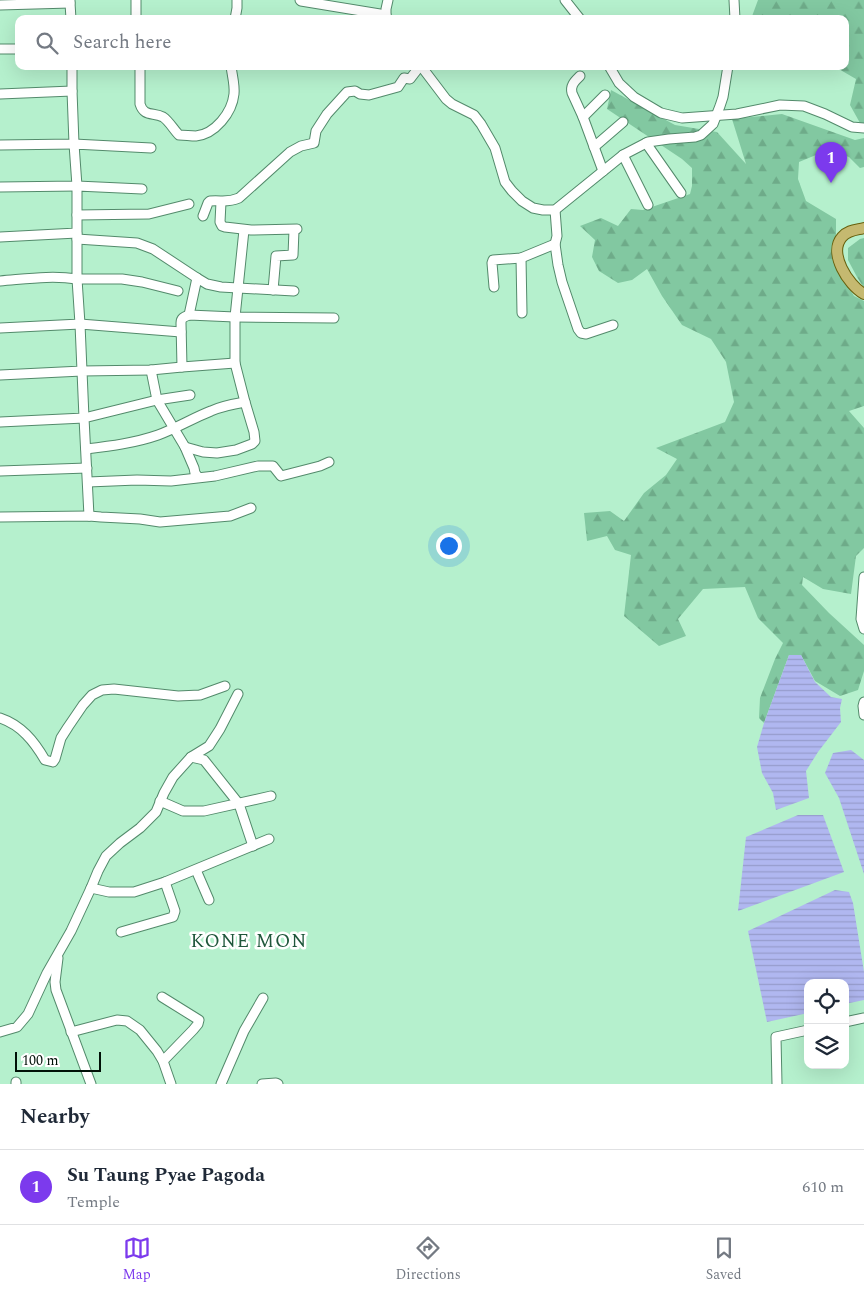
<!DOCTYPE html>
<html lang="en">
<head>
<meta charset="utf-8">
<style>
  :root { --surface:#fff; --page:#f6f6f7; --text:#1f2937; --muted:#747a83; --line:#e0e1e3; --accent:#7c3aed }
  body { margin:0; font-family:Spectral,serif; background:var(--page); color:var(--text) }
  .controls { position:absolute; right:15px; bottom:15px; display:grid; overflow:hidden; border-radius:10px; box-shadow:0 5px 20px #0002 }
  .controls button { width:45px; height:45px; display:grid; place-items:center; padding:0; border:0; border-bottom:1px solid var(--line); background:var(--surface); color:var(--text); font:25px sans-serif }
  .scale { position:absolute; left:15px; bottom:12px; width:86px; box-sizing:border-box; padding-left:5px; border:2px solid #001107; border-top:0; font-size:14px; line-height:18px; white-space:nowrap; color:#001107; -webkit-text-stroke:4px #fff; paint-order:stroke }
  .you { position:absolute; left:448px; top:545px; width:18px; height:18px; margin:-12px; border:4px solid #fff; border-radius:50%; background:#1a73e8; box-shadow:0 0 0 8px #1a73e833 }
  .badge { display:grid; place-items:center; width:32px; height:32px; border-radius:50%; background:var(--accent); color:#fff; font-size:16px; font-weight:700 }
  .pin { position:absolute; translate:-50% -41px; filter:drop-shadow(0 1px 2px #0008) }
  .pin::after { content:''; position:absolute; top:26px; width:18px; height:15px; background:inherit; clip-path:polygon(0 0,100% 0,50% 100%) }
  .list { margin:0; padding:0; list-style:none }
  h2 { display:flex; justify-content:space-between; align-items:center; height:65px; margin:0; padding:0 20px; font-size:21px }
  h2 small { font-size:16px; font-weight:400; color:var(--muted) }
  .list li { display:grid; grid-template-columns:32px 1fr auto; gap:15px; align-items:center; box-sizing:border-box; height:75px; padding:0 20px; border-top:1px solid var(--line) }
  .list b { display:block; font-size:19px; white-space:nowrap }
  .list p { margin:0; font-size:16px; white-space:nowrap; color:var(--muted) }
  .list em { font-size:16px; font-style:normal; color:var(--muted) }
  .icon { flex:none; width:28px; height:28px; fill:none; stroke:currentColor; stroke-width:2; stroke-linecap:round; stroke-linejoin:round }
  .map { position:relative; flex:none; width:864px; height:1084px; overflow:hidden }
  .search { position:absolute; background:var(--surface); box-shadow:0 5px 20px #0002; left:15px; right:15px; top:15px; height:55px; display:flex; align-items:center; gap:12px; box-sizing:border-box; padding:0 18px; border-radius:10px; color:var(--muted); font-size:19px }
  .sheet { height:140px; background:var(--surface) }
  nav { display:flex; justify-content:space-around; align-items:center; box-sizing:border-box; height:70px; border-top:1px solid var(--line); background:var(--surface); font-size:14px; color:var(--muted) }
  nav a { display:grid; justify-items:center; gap:2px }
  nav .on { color:var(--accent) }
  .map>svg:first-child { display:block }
</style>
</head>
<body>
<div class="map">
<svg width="864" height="1084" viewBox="0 0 864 1084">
  <defs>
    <pattern id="forest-firs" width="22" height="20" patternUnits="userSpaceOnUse" patternTransform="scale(1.25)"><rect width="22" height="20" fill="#82c8a1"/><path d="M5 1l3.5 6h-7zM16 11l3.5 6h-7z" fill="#6eab89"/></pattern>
    <pattern id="water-rules" width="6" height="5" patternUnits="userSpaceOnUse" patternTransform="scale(1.25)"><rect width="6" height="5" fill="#b0b7f0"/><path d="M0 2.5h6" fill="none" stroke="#969ccc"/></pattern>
  </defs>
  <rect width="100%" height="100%" fill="#b5f0cd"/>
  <g fill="url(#forest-firs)">
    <polygon points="758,0 864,0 864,123 860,123 850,105 856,79 837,68 836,66 845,66 845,19 751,19"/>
    <polygon points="611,90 675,125 717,132 746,164 732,119 782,114 855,140 864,138 864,167 860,168 849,157 828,150 799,162 798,179 806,201 836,219 836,266 854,296 864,301 864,406 849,411 864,428 864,548 856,556 851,594 823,589 803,577 802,585 829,613 864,645 864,671 858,690 840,696 815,681 801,655 789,655 764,723 759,718 760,698 775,659 783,643 758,618 745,587 703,589 678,619 686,636 659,646 624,616 631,555 615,550 607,536 587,541 584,513 610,511 624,521 644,493 666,475 677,459 656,448 725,422 734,402 726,362 711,339 682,325 662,296 647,269 632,280 618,283 599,271 592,257 595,240 580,226 601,218 618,226 631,209 643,210 690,194 692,186 692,168 682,159 607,109"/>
    <polygon points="864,238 864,288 857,277 848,260 848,248 860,239"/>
  </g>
  <g fill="url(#water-rules)">
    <polygon points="789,655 801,655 815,682 831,697 842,699 840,708 841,722 818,752 806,771 809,798 776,810 773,793 762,773 757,747 764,723"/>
    <polygon points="851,750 864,760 864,874 839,798 825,773 833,753"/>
    <polygon points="798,815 823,815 844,872 738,911 746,837"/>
    <polygon points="835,890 849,892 853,903 864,972 864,1000 845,1004 845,983 808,983 808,1013 767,1022 748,931"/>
  </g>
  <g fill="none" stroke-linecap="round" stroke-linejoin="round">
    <defs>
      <g id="minor">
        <polyline points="136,0 136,19"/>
        <polyline points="300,0 301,1 386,15"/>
        <polyline points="565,0 580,19"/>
        <polyline points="734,0 735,19"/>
        <polyline points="70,3 71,19"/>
        <polyline points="0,5 70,3 70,0"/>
        <polyline points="235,19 237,8 237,0"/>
        <polyline points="386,19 386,9 388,0"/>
        <polyline points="0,49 19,49"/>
        <path d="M140,66V104C144,117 153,112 163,117C169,121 174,130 179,135C185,135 190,136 196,136C215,134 232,113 234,94C235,85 232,75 231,66"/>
        <polyline points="421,66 446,99 452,104 474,115 481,124 495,148 505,182 512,191 522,201 533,208 543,210 555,210 623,155 648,142 669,139 695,137 701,135 713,124 720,106 723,97 728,66"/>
        <polyline points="609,66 619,83 634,97 661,113 682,118 737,114 780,105 804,106 825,114 852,127 864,128"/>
        <path d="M580,76C575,81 570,85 572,93L583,117L603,171"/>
        <polyline points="0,94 72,91 72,66"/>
        <polyline points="583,117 605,95"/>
        <polyline points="646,143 681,193"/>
        <polyline points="0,145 74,144 72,91"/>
        <polyline points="594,147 623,122"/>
        <polyline points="623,155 648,205"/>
        <polyline points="0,187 77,186 74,144 151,148"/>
        <polyline points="221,202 220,222 222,226 225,227 251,230 297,229"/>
        <polyline points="555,210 557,236 555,244 558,265 562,282 578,329 581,333 586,334 613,325"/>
        <polyline points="77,215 149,214 189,204"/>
        <path d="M203,216L208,203L210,201C222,200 227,203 239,198L290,152L301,146L314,143L316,131L327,114L347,92L355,91L360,94L369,95L398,87L404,78L410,79L420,66"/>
        <polyline points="0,237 77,233 77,186 142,189"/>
        <polyline points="77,239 137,243 153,249 197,278 207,284 221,287 238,288 294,291"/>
        <polyline points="521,258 522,313"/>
        <path d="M0,281C26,279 51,275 77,279V234"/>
        <polyline points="494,287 492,263 493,260 521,258 555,244"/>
        <polyline points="273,290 276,256 293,255 294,230"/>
        <polyline points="189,315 197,278"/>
        <polyline points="0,328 80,324 77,279 122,279 142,282 178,291"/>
        <path d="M182,367L181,323C181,318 184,317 189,315L235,317L334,318"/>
        <polyline points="151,370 157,400 185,447 194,468 195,473 198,477"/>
        <polyline points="0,375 82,371 80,324 181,332"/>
        <polyline points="0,422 84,418 82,371 151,370 182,367 235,363"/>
        <polyline points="185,447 203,452 217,453 236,450 252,444 255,441 254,432 245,402 235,363 235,317 244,230"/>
        <path d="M86,449C111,446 135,443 158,435C177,428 193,418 211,411C222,406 233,404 245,402"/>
        <polyline points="0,471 87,468"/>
        <polyline points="88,482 137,480 171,481 215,476 258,466 273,466 281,476 320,466 329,462"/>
        <polyline points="89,516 84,418 157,400 190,395"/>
        <polyline points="0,517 89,516 101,517 140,519 160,522 230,516 251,508"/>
        <polyline points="864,577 861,619 864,629"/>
        <polyline points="864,702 863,706 864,715"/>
        <path d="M0,718C21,725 34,741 45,760L53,762L55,759L61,738L68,727L83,705L92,695L102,690L114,689L178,696L200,695L225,686"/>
        <polyline points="191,757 204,760 239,804 253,846"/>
        <polyline points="160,801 183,811 204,811 271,796"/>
        <polyline points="196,870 209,900"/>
        <polyline points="91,888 109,892 134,892 165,882 269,839"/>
        <polyline points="121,932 173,917 175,911 165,882"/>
        <polyline points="58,958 55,982 56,990 91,1084"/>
        <polyline points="162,997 199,1020 198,1024 193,1030 163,1061"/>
        <polyline points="845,1022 864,1018"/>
        <polyline points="0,1032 17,1027 28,1014 47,973 71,931 91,888 98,871 106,856 120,843 140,828 156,812 164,793 173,777 191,757 209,746 220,729 238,694"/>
        <polyline points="71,1032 117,1020 127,1021 140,1030 157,1051 163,1061 171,1084"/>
        <polyline points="16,1084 16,1082"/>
        <polyline points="221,1084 244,1031 263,998"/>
        <polyline points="262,1084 276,1083 278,1084"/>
        <polyline points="777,1084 776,1037 808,1030"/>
      </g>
      <path id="major" d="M864,228C856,230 848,230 842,237C828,253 848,285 864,294"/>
    </defs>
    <use href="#minor" stroke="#538a6b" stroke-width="11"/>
    <use href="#major" stroke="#67600d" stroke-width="12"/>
    <use href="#minor" stroke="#fff" stroke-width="9"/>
    <use href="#major" stroke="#c5b970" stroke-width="10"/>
  </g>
  <g text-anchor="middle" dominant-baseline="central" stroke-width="5" stroke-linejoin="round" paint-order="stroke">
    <g font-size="19" letter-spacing="1" fill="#1f573b" stroke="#fff">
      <text x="249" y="941">KONE MON</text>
    </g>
  </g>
</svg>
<div class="controls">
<button><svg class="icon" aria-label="locate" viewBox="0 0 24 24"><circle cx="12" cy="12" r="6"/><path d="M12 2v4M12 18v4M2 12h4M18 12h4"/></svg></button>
<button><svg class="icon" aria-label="layers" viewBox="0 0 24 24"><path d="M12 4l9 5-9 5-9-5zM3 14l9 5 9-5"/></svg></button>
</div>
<div class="scale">100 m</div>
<div class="you"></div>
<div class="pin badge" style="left:831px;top:183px">1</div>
<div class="search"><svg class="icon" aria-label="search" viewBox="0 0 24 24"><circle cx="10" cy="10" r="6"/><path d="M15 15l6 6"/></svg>Search here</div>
</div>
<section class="sheet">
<h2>Nearby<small></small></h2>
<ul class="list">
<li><span class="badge">1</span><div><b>Su Taung Pyae Pagoda</b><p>Temple</p></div><em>610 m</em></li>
</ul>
</section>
<nav>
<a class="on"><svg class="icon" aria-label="map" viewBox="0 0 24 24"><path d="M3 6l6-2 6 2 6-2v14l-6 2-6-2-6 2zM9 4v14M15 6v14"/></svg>Map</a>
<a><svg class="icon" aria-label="directions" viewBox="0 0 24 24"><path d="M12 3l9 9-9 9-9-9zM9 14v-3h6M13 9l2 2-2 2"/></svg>Directions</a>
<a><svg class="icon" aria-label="saved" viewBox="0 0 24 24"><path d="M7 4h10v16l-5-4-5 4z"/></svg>Saved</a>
</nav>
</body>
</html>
